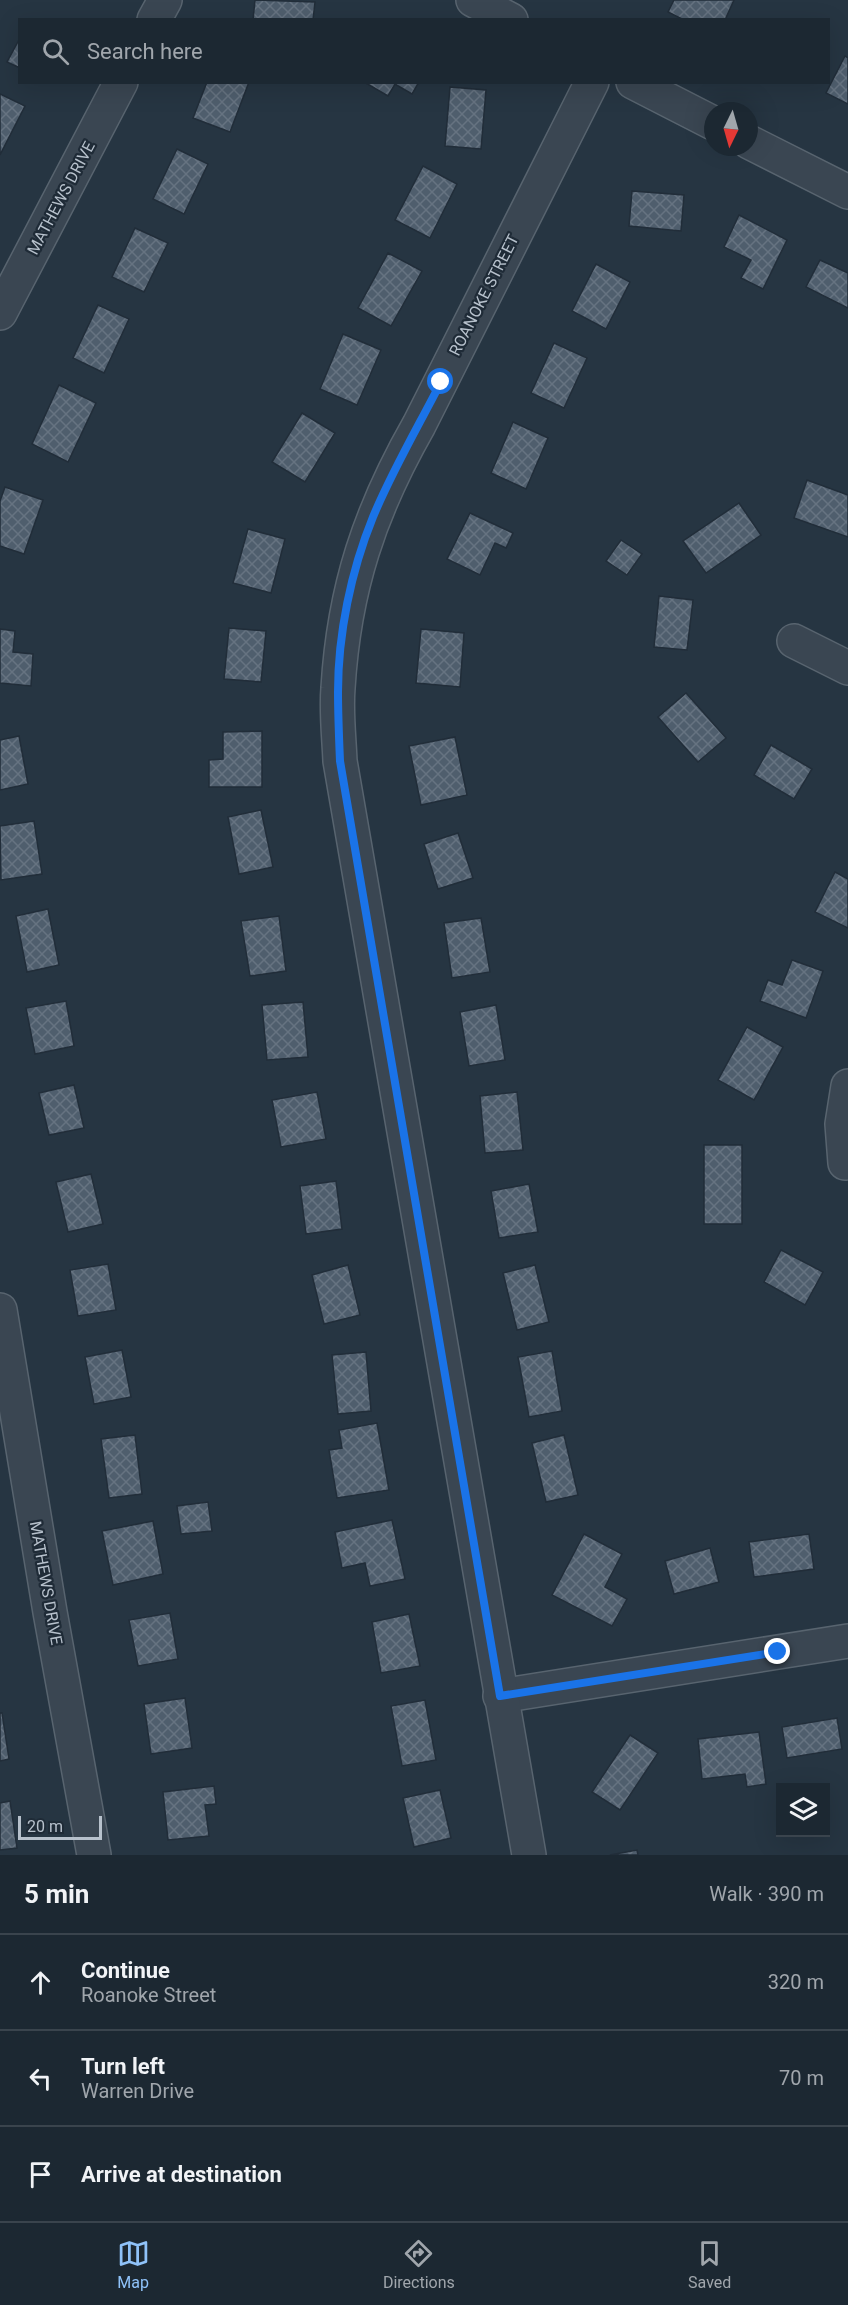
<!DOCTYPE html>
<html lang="en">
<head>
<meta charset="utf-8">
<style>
  :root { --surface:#1c2832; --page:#25303a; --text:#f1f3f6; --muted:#a0a6ac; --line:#3a444d; --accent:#8fc2f9 }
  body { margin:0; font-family:Roboto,sans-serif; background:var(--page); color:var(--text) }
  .controls { position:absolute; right:18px; bottom:18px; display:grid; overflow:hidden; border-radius:0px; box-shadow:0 6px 24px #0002 }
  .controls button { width:54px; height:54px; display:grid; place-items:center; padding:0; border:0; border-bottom:2px solid var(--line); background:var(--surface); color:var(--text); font:30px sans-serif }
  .compass { position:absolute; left:704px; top:102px; width:54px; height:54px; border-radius:50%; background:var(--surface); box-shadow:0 6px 24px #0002; rotate:185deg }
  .scale { position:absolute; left:18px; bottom:15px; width:84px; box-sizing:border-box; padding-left:6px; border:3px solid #b7c1cc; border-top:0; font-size:16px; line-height:21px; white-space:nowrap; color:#b7c1cc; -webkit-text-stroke:4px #1f2b37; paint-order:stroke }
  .stop { position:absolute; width:18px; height:18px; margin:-14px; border:4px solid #1a73e8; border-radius:50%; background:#fff }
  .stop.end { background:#1a73e8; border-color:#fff; box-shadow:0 2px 6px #0008 }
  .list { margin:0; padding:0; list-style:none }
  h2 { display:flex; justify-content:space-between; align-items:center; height:78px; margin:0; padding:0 24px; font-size:26px }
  h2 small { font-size:20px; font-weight:400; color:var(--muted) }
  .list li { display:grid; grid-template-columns:39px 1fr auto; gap:18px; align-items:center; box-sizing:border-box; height:96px; padding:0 24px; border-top:2px solid var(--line) }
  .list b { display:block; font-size:22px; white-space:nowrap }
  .list p { margin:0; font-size:20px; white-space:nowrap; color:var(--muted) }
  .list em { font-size:20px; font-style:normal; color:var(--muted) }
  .icon { flex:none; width:33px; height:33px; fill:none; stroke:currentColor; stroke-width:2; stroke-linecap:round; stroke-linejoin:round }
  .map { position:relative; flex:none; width:848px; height:1855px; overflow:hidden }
  .search { position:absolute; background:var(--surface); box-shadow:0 6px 24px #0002; left:18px; right:18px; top:18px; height:66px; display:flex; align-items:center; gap:15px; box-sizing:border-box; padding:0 21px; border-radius:0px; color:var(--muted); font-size:22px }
  .sheet { height:366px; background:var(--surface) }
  nav { display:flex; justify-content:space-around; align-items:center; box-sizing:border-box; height:84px; border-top:2px solid var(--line); background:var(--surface); font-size:16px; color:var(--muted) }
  nav a { display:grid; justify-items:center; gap:3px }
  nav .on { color:var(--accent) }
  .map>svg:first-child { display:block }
</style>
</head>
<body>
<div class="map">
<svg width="848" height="1855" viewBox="0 0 848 1855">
  <defs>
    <pattern id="building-cross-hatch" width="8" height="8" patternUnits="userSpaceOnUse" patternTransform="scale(1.5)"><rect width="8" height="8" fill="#4f5e6d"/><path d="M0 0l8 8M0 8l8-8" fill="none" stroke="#667381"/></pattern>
  </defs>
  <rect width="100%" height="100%" fill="#263542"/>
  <g fill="url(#building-cross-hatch)" stroke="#212d39" stroke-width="1.5">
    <polygon points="255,0 315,2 313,20 253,20"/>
    <polygon points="674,0 734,0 725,20 684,20 668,12"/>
    <polygon points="20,38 20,68 7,62"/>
    <polygon points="845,56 848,58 848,104 826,93"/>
    <polygon points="207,82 249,82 230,132 193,118"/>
    <polygon points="364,82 419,82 412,94 395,84 388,96"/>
    <polygon points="450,87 486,90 481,149 445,146"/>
    <polygon points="0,94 25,106 0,155"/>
    <polygon points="177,149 208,164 184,214 153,199"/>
    <polygon points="423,166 457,184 430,238 395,220"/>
    <polygon points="632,191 684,195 681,231 629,226"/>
    <polygon points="739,215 787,240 763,289 741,278 751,260 724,247"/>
    <polygon points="135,228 168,243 144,292 112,277"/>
    <polygon points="388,253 422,271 391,326 358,308"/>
    <polygon points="820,260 848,273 848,308 806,287"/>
    <polygon points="596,264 630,282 606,329 572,311"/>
    <polygon points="98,305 129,319 104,373 73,358"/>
    <polygon points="343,334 381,350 357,405 320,389"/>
    <polygon points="554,343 587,358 564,408 531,393"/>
    <polygon points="59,385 96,403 68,462 32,444"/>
    <polygon points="302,413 335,433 305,482 272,462"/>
    <polygon points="513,422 548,438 526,489 491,473"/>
    <polygon points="807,480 848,495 848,537 794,518"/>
    <polygon points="5,487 43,500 24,554 0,546 0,501"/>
    <polygon points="739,503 761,535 706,573 683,541"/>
    <polygon points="470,513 513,533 506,548 495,543 480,575 447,559"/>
    <polygon points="248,529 285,539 271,593 233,583"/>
    <polygon points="621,540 642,554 627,575 606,561"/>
    <polygon points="659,596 693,600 687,650 654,647"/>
    <polygon points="229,628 266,631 261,682 224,679"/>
    <polygon points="0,629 15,631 13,652 33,654 31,686 0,683"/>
    <polygon points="421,629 464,633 460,687 416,683"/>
    <polygon points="686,693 726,738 698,762 658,717"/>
    <polygon points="262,731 262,787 209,787 209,760 223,759 223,732"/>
    <polygon points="19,736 28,784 0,790 0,740"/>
    <polygon points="455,737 467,795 421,805 409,746"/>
    <polygon points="771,745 812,769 794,799 754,775"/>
    <polygon points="261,810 273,867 239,874 228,817"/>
    <polygon points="34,821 42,874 1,880 0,826"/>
    <polygon points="458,833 473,878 438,889 424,844"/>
    <polygon points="835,872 848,879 848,928 815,912"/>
    <polygon points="48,909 59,965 27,972 16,916"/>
    <polygon points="279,916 286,971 250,976 241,921"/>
    <polygon points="481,918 490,972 452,978 444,923"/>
    <polygon points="792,960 823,971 806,1018 760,1001 768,980 782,985"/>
    <polygon points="66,1001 74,1046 35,1054 26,1008"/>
    <polygon points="303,1002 308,1057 267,1060 262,1005"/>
    <polygon points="496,1005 505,1060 469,1066 460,1012"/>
    <polygon points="747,1027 783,1047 754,1100 718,1080"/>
    <polygon points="74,1085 84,1128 49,1135 39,1093"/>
    <polygon points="317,1092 326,1139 281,1147 272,1100"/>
    <polygon points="517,1092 523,1150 485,1153 480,1096"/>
    <rect x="704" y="1145" width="38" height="79"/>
    <polygon points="91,1174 103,1224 68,1232 56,1182"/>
    <polygon points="336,1181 342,1229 306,1234 300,1186"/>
    <polygon points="529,1184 538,1232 499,1238 491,1191"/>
    <polygon points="781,1250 823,1272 805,1305 764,1282"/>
    <polygon points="108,1264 116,1310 78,1316 70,1270"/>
    <polygon points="348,1265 360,1315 324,1324 312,1275"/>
    <polygon points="535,1265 549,1322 517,1330 503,1273"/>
    <polygon points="122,1350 131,1397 94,1404 85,1357"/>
    <polygon points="552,1351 562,1411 529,1417 518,1357"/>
    <polygon points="366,1352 371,1411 338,1414 332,1355"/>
    <polygon points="377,1423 389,1490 337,1498 329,1450 342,1448 339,1430"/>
    <polygon points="135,1435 142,1494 109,1498 101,1439"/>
    <polygon points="564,1435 578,1495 546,1502 532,1443"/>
    <polygon points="208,1502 212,1531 181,1534 177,1506"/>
    <polygon points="392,1520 405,1579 370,1586 365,1563 342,1568 335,1532"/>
    <polygon points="153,1521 163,1574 113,1585 102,1531"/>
    <polygon points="584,1534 622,1554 605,1587 627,1599 612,1626 552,1595"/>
    <polygon points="809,1534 814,1569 754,1577 749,1542"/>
    <polygon points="710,1548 719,1582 674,1594 665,1561"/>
    <polygon points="170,1613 178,1659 138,1666 129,1620"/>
    <polygon points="409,1614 420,1666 381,1673 372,1622"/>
    <polygon points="185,1698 192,1748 151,1754 144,1704"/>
    <polygon points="425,1700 436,1760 402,1766 391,1706"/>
    <polygon points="0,1713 2,1713 9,1759 0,1761"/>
    <polygon points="837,1718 842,1749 787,1758 782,1727"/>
    <polygon points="759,1732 766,1784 747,1787 745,1774 702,1779 698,1739"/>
    <polygon points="630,1735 658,1753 620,1810 592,1792"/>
    <polygon points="214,1786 216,1804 205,1805 209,1836 168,1840 163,1792"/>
    <polygon points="440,1790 451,1838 414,1847 403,1798"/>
    <polygon points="10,1801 17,1848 0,1850 0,1803"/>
    <polygon points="637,1850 638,1855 610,1855"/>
  </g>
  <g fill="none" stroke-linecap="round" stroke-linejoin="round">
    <defs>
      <g id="minor">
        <polyline points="473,0 511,20"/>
        <polyline points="154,20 165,0"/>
        <polyline points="633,82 713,123"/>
        <polyline points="749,142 848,192"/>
        <polyline points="0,313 121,82"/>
        <polyline points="794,641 848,668"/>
        <polyline points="845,1163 842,1124 848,1086"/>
        <polyline points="0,1310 50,1612 94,1855"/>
        <polyline points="500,1696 848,1641"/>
        <path d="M529,1855L340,761C339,737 336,712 338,688C344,588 370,511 419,425L592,82"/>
      </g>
    </defs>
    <use href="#minor" stroke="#58646f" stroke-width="36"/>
    <use href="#minor" stroke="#3a4652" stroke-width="33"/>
  </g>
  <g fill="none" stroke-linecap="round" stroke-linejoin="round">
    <path stroke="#1a73e8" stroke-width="8" d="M441,382C418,427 392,471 373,517C351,571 338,634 338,692C338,715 339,738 340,761L500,1696L778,1652"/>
  </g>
  <g text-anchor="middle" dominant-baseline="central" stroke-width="4.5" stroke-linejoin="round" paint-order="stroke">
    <g font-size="16" fill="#b7c1cc" stroke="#1f2b37">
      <text transform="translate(61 198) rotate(-62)">MATHEWS DRIVE</text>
      <text transform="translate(484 295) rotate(-63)">ROANOKE STREET</text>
      <text transform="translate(46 1583) rotate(80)">MATHEWS DRIVE</text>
    </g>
  </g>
</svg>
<div class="controls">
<button><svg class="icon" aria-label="layers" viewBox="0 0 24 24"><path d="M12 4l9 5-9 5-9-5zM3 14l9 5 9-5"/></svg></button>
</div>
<svg class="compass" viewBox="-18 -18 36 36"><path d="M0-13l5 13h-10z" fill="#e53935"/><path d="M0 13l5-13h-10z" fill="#a0a6ac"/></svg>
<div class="scale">20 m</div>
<div class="stop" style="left:441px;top:382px"></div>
<div class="stop end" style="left:778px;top:1652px"></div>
<div class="search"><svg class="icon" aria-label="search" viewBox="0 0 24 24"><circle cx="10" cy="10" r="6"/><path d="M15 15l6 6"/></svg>Search here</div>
</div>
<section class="sheet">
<h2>5 min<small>Walk · 390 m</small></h2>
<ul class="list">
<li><svg class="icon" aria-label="ahead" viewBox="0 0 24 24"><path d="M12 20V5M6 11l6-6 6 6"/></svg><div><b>Continue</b><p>Roanoke Street</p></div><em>320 m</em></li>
<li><svg class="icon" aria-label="left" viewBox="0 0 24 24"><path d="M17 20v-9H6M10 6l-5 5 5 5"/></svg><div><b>Turn left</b><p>Warren Drive</p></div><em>70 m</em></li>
<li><svg class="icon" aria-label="arrive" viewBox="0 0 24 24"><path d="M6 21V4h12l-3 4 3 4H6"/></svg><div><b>Arrive at destination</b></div></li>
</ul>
</section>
<nav>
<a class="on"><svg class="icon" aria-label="map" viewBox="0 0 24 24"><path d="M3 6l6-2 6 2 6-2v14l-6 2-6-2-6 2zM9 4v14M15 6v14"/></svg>Map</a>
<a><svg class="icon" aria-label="directions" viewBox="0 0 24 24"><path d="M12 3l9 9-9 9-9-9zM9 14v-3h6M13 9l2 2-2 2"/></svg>Directions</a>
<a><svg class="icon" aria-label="saved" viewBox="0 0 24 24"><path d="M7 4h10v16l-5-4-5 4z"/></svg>Saved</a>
</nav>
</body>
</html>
